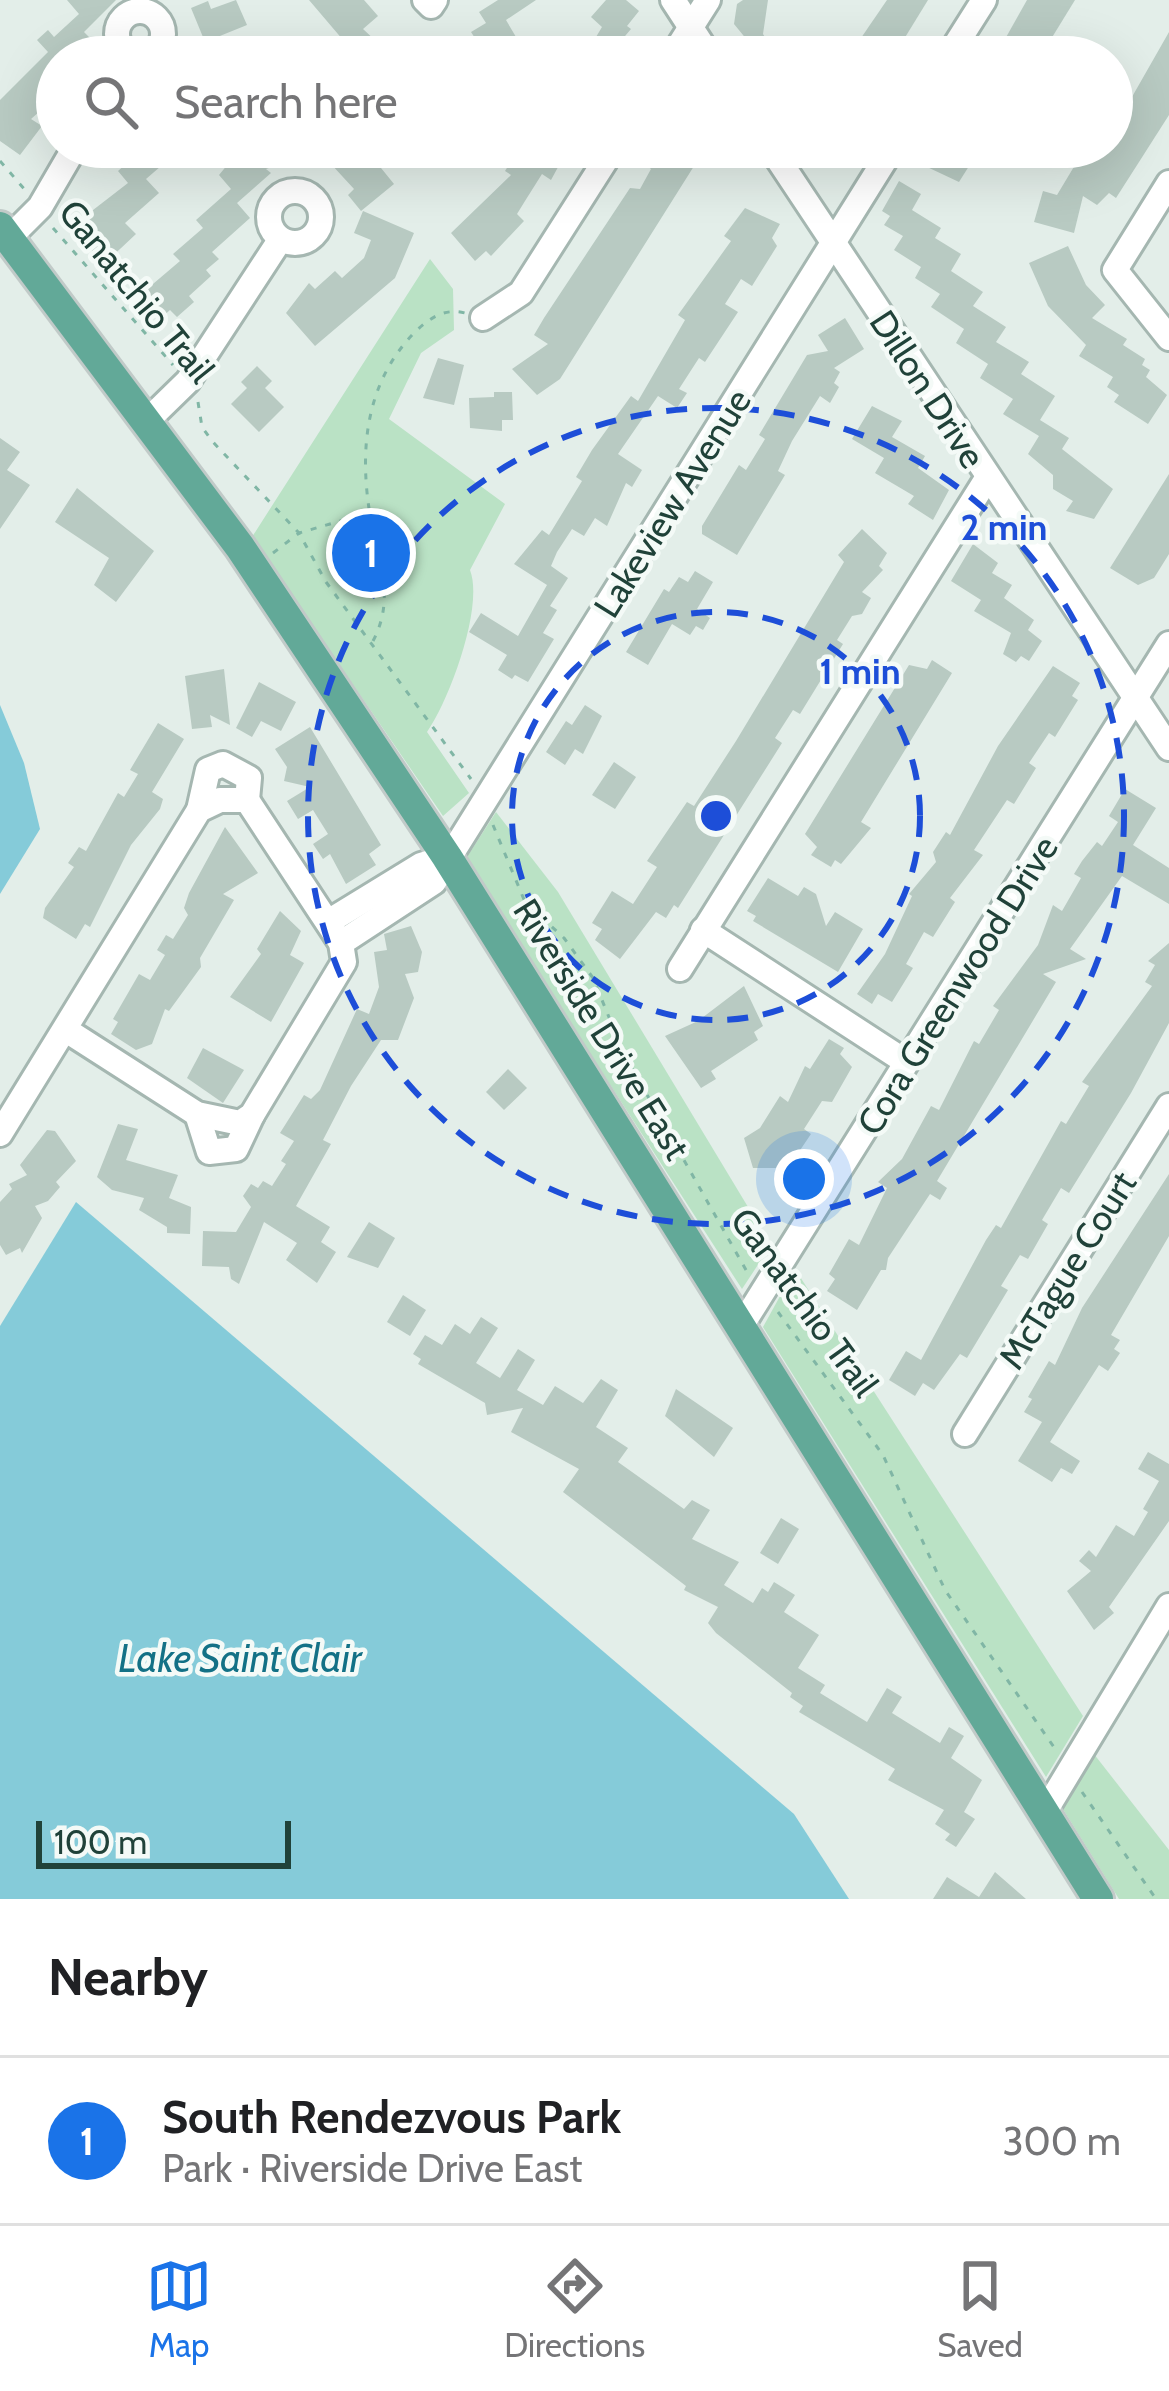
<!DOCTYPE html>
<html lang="en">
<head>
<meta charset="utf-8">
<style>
  :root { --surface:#fff; --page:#f2f2f2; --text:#202124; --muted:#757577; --line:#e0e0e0; --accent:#1a73e8 }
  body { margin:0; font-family:Cabin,sans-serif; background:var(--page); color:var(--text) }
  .scale { position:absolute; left:36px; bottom:30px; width:255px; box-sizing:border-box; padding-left:12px; border:6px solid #204239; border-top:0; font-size:33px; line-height:42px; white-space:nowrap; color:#204239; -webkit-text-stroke:9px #f4faf7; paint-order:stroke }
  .you { position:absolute; left:804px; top:1179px; width:42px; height:42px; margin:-30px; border:9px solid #fff; border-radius:50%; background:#1a73e8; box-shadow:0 0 0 18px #1a73e833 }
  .badge { display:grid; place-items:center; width:78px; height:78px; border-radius:50%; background:var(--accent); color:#fff; font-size:39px; font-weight:700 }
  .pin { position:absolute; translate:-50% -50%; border:6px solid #fff; box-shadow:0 3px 12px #0006 }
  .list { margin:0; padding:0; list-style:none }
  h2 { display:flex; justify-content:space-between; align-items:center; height:156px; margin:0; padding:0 48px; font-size:51px }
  h2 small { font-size:39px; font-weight:400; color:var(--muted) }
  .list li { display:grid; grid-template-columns:78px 1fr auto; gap:36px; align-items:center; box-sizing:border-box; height:168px; padding:0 48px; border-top:3px solid var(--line) }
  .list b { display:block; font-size:45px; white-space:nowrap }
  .list p { margin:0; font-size:39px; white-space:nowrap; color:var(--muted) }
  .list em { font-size:39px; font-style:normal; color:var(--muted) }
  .icon { flex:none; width:66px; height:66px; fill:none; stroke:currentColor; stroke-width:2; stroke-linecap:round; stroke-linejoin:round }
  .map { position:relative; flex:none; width:1169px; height:1899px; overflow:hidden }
  .search { position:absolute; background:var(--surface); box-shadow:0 12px 48px #0002; left:36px; right:36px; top:36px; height:132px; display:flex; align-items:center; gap:30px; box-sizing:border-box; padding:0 42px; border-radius:66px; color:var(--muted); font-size:45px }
  .sheet { height:324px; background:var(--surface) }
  nav { display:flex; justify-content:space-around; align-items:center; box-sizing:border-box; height:168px; border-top:3px solid var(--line); background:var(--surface); font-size:33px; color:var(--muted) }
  nav a { display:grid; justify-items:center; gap:6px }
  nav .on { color:var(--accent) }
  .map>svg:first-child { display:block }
</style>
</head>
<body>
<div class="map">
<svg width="1169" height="1899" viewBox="0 0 1169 1899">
  <rect width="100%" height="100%" fill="#e3eee9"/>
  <g fill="#bae2c5">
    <path d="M430,259L453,289L454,330L421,353L389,419L505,504L470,570C484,606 450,699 427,732L469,793L443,816L252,537Z"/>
    <polygon points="496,812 558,892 771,1245 742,1289 465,860"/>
    <polygon points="795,1269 1083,1716 1046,1777 763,1327"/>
    <polygon points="1090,1749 1169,1850 1169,1899 1119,1899 1061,1806"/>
  </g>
  <g fill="#85cbd9">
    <polygon points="0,705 24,763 40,829 0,894"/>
    <polygon points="76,1202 794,1814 849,1899 0,1899 0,1326"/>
  </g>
  <g fill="#b8cac2">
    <polygon points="67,0 116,0 84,32 94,42 87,48 95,57 57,57 57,96 31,119 42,126 20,155 0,141 0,100 48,52 37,40 48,30 54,37 79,14"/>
    <polygon points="236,0 247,25 205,42 191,8 208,1 211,9"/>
    <polygon points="309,0 364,0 378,16 363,29 393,57 339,57 349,47"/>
    <polygon points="498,0 536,0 506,20 519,42 495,57 455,57 480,46 471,32 486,23 479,12"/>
    <polygon points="606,0 626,0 639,11 627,26 631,29 620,42 615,38 603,57 584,57 602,27 591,17"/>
    <polygon points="743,0 768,0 763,34 772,49 761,57 734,24 737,4"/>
    <polygon points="887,0 928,0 893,57 848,57"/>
    <polygon points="1027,0 1075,0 1040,57 995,57"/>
    <polygon points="1169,32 1169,115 1116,198 1109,193 1097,205 1083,196 1074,233 1034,222 1043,191 1057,195 1081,155 1092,162 1101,147 1112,147 1112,132"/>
    <polygon points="131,147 183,147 146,179 159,193 125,223 136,234 104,264 78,236 91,224 84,217 128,183 118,171 137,154"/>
    <polygon points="242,147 364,147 394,184 361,211 348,195 354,189 319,151 266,169 271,173 237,203 250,218 212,252 219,259 206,270 211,276 189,296 194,302 177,317 170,310 160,319 140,295 180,261 173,254 203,228 196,220 231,189 219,175"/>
    <polygon points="520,147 569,147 551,180 542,174 525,201 517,214 524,221 491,256 486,251 475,261 451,233 511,175 505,171"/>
    <polygon points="661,147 706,147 560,379 537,395 512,369 548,344 534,335 544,318 630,188 640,189 651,169 643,162"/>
    <polygon points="937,147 981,147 959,182 925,166"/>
    <polygon points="899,181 921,194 912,210 941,228 935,238 961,254 951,271 983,292 973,306 1006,327 996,342 1029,362 1021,374 1055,396 1040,420 1069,438 1062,449 1113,489 1094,519 1066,511 1073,501 1053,489 1053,475 1028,454 1039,436 1003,414 1013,399 980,378 988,364 956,343 964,329 931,307 940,294 915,278 921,267 894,250 903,236 884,225 890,216 882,211"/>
    <polygon points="745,208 780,224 772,238 777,246 752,286 741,279 725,304 738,312 705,362 699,358 679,389 687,393 677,408 658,396 618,454 642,470 632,487 626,483 607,526 595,518 584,536 572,529 557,552 551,566 568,578 550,606 557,610 543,633 554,639 528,682 515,675 512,679 498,670 507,655 469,632 481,613 518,636 547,585 514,564 542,530 549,535 582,481 576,477 592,450 631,396 638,401 685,320 678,315 731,241 724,236"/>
    <polygon points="363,211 414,233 395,278 315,346 286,313 309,283 315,289 335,271 342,278 364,258 371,240 354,233"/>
    <polygon points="1068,246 1086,285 1105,305 1092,318 1127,339 1123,345 1145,359 1142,365 1150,370 1146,377 1167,395 1148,424 1114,402 1119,395 1107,387 1113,377 1079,356 1086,345 1048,306 1029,263"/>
    <polygon points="845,318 864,349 834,368 840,372 834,383 839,387 830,403 820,396 792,441 778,471 785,475 737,555 702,534 702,526 739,465 746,470 765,439 759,435 807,355 828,351 818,335"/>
    <polygon points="438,358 464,365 454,405 423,398"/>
    <polygon points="257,366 272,381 265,388 284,407 259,432 231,404 247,388 241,382"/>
    <polygon points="494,392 512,392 513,420 502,420 502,431 470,428 469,398 494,397"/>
    <polygon points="872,406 902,421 892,437 925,456 918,468 949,490 933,520 908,504 914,496 875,473 884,458 852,439"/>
    <polygon points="0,438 20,452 7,470 30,485 0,529"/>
    <polygon points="1169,474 1169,554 1154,578 1138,585 1110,568"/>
    <polygon points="77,488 154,551 116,602 94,585 109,558 55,522"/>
    <polygon points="862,529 887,553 879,566 883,570 862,592 871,598 862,614 852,616 837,640 843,644 800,714 793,710 775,738 782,743 678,908 674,905 666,918 656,912 620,959 595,940 602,929 592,923 612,891 633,904 657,867 647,861 687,802 694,806 736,741 844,562 838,555"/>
    <polygon points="973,544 998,563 992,573 1012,585 1004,598 1034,620 1028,630 1042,641 1029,661 1021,656 1016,662 1003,654 1011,633 974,611 981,600 951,581"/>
    <polygon points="695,571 713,582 697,609 710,618 703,630 696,626 690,635 672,624 648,665 626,652 664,589 669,592 679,577 688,582"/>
    <polygon points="932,660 952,673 861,822 871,828 841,864 835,860 831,867 811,855 817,847 805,834 909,665 927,669"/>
    <polygon points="1053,666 1080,683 1072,696 1078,700 1055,737 1049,733 1029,763 1036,768 1014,804 1007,800 974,850 983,855 950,898 955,902 933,937 924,932 906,964 913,968 892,1002 878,994 872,1004 857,994 885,954 912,896 909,894 936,862 933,852 946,832 950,835 998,746"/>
    <polygon points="224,669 230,725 210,715 212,727 192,729 185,676"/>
    <polygon points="259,682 296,702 281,731 261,721 252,737 236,728"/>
    <polygon points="585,705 602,716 583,754 575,749 565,765 546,752 566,721 572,725"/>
    <polygon points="158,723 184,739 152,792 163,799 160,809 131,845 90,927 85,924 76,939 43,918 45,908 74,867 68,863 79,847 86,851 118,793 124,797 138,774 130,770"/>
    <polygon points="310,727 381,845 369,854 376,865 346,884 330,854 323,859 313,844 328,834 313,810 298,819 287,801 310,787 284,781 287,767 275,749"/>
    <polygon points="614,762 636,777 615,809 592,795"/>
    <polygon points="1125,789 1156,808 1133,845 1169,868 1169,904 1122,876 1070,949 1086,959 1043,974 1056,982 937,1181 947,1188 940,1200 930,1194 888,1258 886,1270 881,1270 857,1310 827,1291 835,1279 829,1274 849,1239 859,1245 887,1188 878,1182 902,1159 931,1106 939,1110 974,1041 979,1044 999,1010 993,1006 1038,945 1053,905 1062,911 1081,878 1074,874 1082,861 1097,842 1102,846 1118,822 1109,816"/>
    <polygon points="225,827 258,873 223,894 234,900 200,958 201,967 169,1011 165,1009 152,1044 136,1050 111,1034 118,1022 113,1019 139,974 150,980 165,955 157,950 166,935 173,939 188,915 184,908 189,893"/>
    <polygon points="768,878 798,896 804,887 816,894 826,926 835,912 863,929 838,972 753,921 756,916 747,911"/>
    <polygon points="280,911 301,931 290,955 304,963 271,1022 230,997 261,954 257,949"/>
    <polygon points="411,926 422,952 418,972 405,974 414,998 398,1040 381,1040 351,1086 323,1140 331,1144 296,1206 330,1227 321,1242 336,1252 317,1283 286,1260 297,1243 264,1222 239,1284 231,1279 229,1267 202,1266 203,1231 236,1232 251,1207 243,1196 251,1184 258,1188 263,1181 272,1186 286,1164 281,1161 294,1141 280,1133 304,1095 311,1099 320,1090 357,1009 369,1014 379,987 374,952 387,950 384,934"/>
    <polygon points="1169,943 1169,1023 1131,1093 1069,1193 1061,1188 1042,1220 1048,1224 1028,1259 1020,1255 1001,1286 1008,1290 967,1358 960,1354 934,1390 923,1383 915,1396 889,1380 906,1351 921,1360 986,1240 996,1225 1001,1228 1061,1121 1066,1124 1089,1086 1082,1082 1152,986 1145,982 1155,965 1148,961"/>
    <polygon points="744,986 763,1026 754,1032 758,1040 711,1071 716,1079 701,1088 665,1036 698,1021"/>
    <polygon points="829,1039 844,1048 840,1054 852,1067 832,1102 822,1101 804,1129 811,1134 788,1168 753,1168 744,1138 760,1128 780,1096 788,1102 805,1066 810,1069"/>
    <polygon points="203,1048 244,1070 223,1103 187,1078"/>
    <polygon points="508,1069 527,1088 504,1110 486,1092"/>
    <polygon points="118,1124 138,1129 126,1160 178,1175 169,1198 191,1207 190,1234 167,1233 167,1227 139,1210 144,1198 112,1190 97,1177"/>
    <polygon points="47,1130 55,1131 76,1161 56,1182 60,1187 48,1201 35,1206 42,1218 22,1253 20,1248 6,1255 0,1245 0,1202 12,1189 9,1184 27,1175 20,1165"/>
    <polygon points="1169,1174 1169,1236 1111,1335 1120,1340 1114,1349 1120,1353 1108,1371 1099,1365 1050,1442 1080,1461 1072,1474 1061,1468 1052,1482 1018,1461 1042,1422 1024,1412 1032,1399 1028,1397 1049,1361 1055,1365 1082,1308"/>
    <polygon points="369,1222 395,1238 378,1268 347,1257"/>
    <polygon points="403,1295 426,1310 410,1336 387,1322"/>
    <polygon points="481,1317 498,1328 476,1363 500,1378 518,1349 535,1360 517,1390 543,1405 555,1386 583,1403 601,1379 618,1390 596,1427 628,1448 618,1462 684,1509 692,1500 710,1510 692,1539 739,1562 724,1585 753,1603 762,1588 768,1592 774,1582 795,1595 784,1612 819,1635 798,1668 825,1685 820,1693 867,1722 887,1688 902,1697 892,1713 940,1743 949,1727 964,1736 951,1758 982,1780 964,1812 975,1819 956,1847 945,1840 950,1834 935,1824 944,1810 888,1780 895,1769 799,1712 803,1706 790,1697 792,1693 716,1633 708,1623 718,1607 684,1590 686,1586 563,1492 579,1469 511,1432 523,1408 487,1415 485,1403 418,1364 421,1359 413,1354 425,1335 442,1345 455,1324 470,1334"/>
    <polygon points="676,1389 733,1428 714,1457 665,1416"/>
    <polygon points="1148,1452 1169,1464 1169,1521 1109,1607 1114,1613 1094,1630 1067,1591 1091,1571 1079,1561 1089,1550 1096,1557 1116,1525 1134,1536 1148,1512 1143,1509 1159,1481 1138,1469"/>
    <polygon points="781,1518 799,1529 778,1564 760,1553"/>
    <polygon points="995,1872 1026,1899 933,1899 947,1877 979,1897"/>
  </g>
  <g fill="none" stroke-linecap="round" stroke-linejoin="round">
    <defs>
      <g id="minor">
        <polyline points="425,0 431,6 435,0"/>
        <polyline points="673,0 710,57"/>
        <circle cx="140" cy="34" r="23"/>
        <polyline points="672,57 708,0"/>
        <polyline points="948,57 984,0"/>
        <polyline points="770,147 1169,748"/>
        <polyline points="1169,183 1115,270 1169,338"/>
        <circle cx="295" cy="217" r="26"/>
        <polyline points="9,238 40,207 75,147"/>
        <polyline points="483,318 521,293 614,147"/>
        <polyline points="147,421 188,381 280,240"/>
        <polyline points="199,810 208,770 223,764 249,778 247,800"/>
        <polyline points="328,922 421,865 447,857"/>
        <polyline points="703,930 906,1062"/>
        <polyline points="341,943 434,882 893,147"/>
        <polyline points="680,969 986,480"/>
        <polyline points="197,1114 209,1152 236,1149 252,1115"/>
        <polyline points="0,1134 199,810 220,800 247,800 341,943 344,962 252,1115 240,1123 197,1114 66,1030"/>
        <polyline points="742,1325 1169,644"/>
        <polyline points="965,1434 1169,1106"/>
        <polyline points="1044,1813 1169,1606"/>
      </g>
      <polyline id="major" points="0,227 240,547 447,857 1098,1899"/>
    </defs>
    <use href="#minor" stroke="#a5b7b1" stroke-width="30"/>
    <use href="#major" stroke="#c1cac8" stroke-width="36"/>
    <g stroke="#80b6a5" stroke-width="3" stroke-dasharray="6 9" stroke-linecap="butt">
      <polyline points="0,161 26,191"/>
      <polyline points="53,228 173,365"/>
      <polyline points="198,402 202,427 212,441 299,533 326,582 471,779"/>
      <polyline points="273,553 299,533 368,513"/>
      <path d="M373,641C396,597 378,562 370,515C359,448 366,381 416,331C431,317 445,308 465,313"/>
      <polyline points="493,825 525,902 564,938 593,978 624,1054 750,1277"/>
      <polyline points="778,1312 883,1455 945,1590 1058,1753"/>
      <polyline points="1082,1792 1156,1899"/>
    </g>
    <use href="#minor" stroke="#fff" stroke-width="24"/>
    <use href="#major" stroke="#62a998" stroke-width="30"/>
  </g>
  <g fill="none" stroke="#1d4ed8" stroke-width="6" stroke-dasharray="21 15">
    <circle cx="716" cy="816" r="204"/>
    <circle cx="716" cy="816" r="408"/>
  </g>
  <g text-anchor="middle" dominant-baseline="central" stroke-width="9" stroke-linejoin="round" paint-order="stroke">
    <g font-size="36" fill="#204239" stroke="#f4faf7">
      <text transform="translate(137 291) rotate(51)">Ganatchio Trail</text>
      <text transform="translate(928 389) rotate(57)">Dillon Drive</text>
      <text transform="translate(672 503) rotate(-58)">Lakeview Avenue</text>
      <text transform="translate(957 985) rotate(-58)">Cora Greenwood Drive</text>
      <text transform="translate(602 1029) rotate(58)">Riverside Drive East</text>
      <text transform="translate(1067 1270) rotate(-58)">McTague Court</text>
      <text transform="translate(805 1302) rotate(54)">Ganatchio Trail</text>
    </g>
    <g font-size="39" font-style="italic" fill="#137186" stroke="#f4faf7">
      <text x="240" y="1658">Lake Saint Clair</text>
    </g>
  </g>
  <circle cx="716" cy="816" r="18" fill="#1d4ed8" stroke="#f4faf7" stroke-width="6"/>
  <g font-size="36" text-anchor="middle" font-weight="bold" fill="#1d4ed8" stroke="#f4faf7" stroke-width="9" stroke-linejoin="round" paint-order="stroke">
    <text x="1004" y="540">2 min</text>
    <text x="860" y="684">1 min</text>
  </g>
</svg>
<div class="scale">100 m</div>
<div class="you"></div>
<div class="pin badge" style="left:371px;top:553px">1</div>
<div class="search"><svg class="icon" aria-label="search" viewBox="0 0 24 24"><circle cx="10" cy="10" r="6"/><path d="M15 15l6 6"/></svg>Search here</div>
</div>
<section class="sheet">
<h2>Nearby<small></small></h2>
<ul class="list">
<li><span class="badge">1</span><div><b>South Rendezvous Park</b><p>Park · Riverside Drive East</p></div><em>300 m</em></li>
</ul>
</section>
<nav>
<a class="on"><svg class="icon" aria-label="map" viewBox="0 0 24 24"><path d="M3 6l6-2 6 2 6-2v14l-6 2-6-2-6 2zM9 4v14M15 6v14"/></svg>Map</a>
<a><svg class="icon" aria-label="directions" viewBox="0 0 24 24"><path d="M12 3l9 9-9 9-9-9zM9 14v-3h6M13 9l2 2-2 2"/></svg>Directions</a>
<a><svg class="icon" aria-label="saved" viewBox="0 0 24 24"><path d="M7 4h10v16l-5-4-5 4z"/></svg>Saved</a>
</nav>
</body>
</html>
